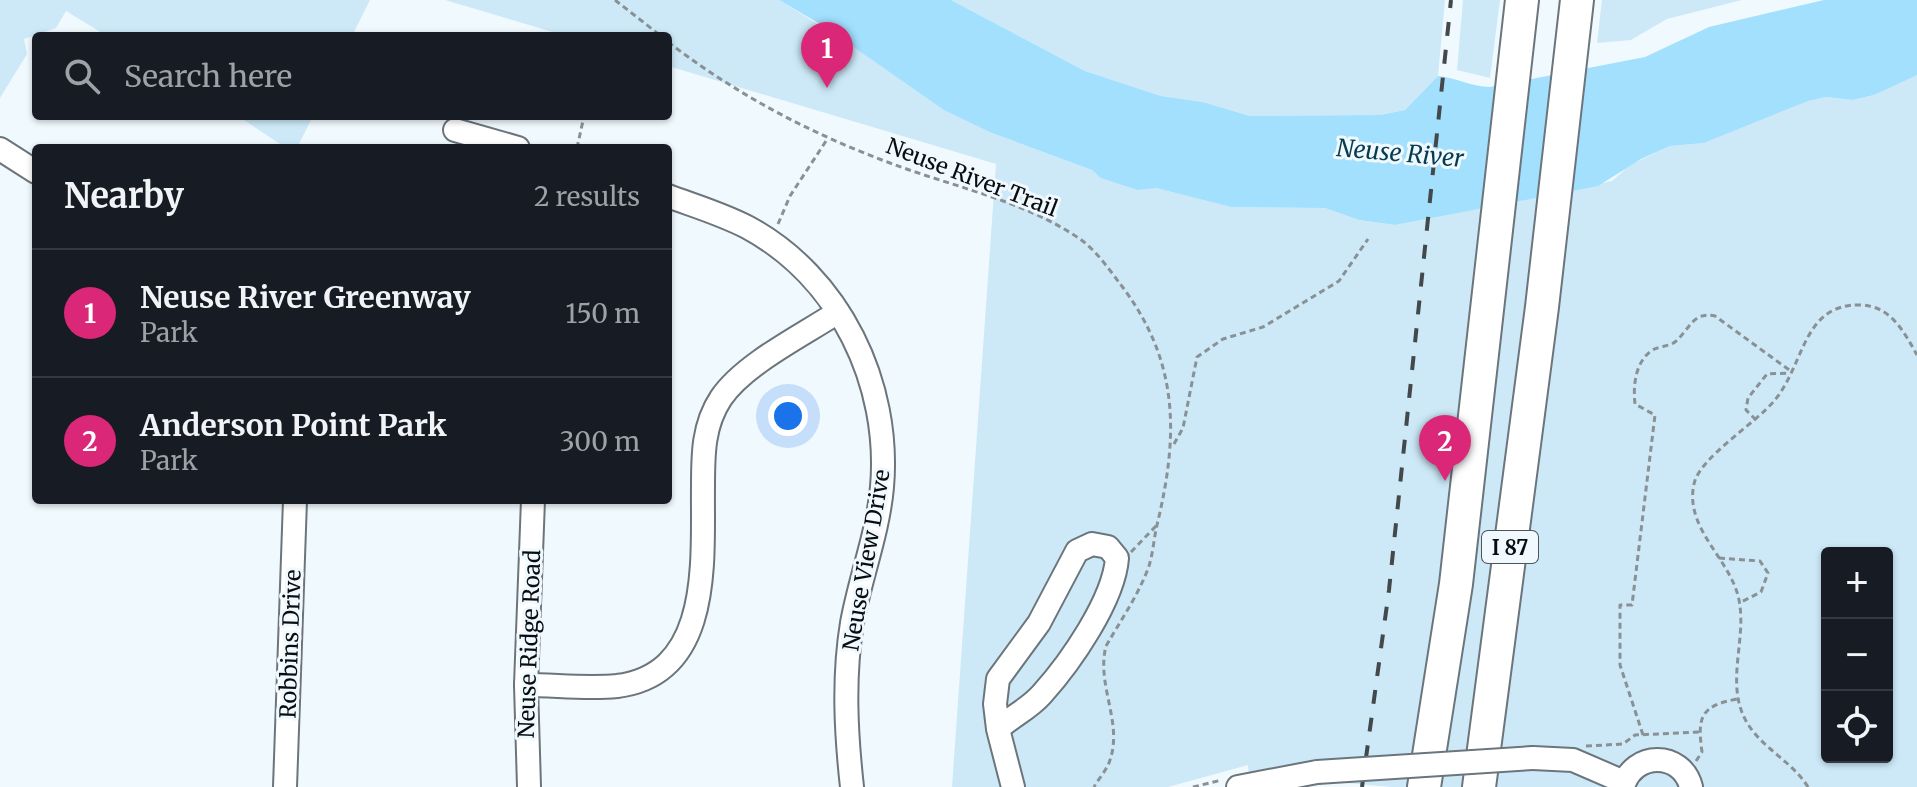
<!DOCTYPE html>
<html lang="en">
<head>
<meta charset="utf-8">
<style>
  :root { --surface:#171b24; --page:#20242c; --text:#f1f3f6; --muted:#9ea1a6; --line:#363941; --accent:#db2777 }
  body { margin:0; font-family:Merriweather,serif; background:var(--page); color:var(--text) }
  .controls { position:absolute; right:24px; bottom:24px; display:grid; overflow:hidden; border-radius:8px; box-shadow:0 2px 6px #0004 }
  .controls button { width:72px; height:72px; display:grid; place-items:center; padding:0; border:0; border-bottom:2px solid var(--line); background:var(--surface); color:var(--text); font:40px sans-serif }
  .you { position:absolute; left:788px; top:416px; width:28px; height:28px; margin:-20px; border:6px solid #fff; border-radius:50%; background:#1a73e8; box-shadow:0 0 0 12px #1a73e833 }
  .badge { display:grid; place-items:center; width:52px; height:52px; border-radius:50%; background:var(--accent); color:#fff; font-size:26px; font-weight:700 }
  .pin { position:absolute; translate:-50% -66px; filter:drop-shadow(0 2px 4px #0008) }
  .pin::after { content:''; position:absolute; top:42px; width:28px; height:24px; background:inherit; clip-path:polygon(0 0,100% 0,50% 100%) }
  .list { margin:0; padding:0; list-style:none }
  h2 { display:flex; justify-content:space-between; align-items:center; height:104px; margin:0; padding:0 32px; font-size:34px }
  h2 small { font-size:26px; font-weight:400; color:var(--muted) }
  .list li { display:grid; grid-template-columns:52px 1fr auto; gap:24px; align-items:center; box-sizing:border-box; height:128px; padding:0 32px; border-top:2px solid var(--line) }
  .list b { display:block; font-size:30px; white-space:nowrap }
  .list p { margin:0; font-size:26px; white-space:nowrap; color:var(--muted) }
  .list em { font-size:26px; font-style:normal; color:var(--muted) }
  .icon { flex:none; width:44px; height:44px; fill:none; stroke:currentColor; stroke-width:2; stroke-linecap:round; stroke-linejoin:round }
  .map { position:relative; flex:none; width:1917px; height:787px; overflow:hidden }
  .search { position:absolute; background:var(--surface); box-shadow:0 2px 6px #0004; left:32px; top:32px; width:640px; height:88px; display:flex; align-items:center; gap:20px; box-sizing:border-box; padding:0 28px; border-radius:8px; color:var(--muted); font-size:30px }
  .panel { position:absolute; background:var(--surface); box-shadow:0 2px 6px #0004; left:32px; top:144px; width:640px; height:360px; border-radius:8px }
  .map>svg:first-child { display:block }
</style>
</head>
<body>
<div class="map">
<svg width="1917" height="787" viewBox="0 0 1917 787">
  <rect width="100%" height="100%" fill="#f0f9fe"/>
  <g fill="#cde9f8" fill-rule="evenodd">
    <polygon points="0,0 370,0 352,36 107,36 66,11 56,28 24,39 27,54 0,98"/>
    <path d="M445,0H779L992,133L1092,170L1102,178L1137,190L1157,187L1231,207L1325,208L1359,220L1395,225L1612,181L1630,165L1670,146L1704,143L1807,101L1826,97L1853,100L1874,95L1917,74V787H1391L1312,780L1250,787L1248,765L1168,787H952L996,164L668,66V36H566ZM1827,553H1887V757H1827Z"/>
    <polygon points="951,0 1445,0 1438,76 1405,110 1380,115 1250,116 1203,102 1161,96 1085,71"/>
    <polygon points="1463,0 1500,0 1490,78 1457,70"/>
    <polygon points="1602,0 1742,0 1667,19 1631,40 1597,43"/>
    <polygon points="238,116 313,116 297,148 286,148"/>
  </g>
  <path fill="#a2e0fe" d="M779,0H951L1085,71L1161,96L1203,102L1250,116L1380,115L1405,110L1438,76C1457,78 1472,87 1490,87L1645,57L1709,27L1824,0H1917V75L1874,95L1853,100L1826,97L1808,101L1704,143L1670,146L1641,159L1598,186L1395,225L1359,220L1325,208L1231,207L1157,188L1137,190L1101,178L1092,170L992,133L944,110L825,27Z"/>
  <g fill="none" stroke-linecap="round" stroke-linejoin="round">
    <defs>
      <g id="minor">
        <polyline points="455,130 518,148"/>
        <polyline points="0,149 36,172"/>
        <path d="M668,196C695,206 722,214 747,227C840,277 891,384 882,487C878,533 860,578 852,623C843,678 846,733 852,787"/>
        <path d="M526,685C555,685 587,689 617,686C714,674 702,557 703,486C703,455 703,425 721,398C744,364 803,335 838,312"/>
        <path d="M998,729C1012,716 1029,709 1042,694C1070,663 1114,600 1117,558L1108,547L1092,544L1077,551L1039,623L998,679L995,704L998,729L1013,787"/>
        <polyline points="1533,758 1573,760 1624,782"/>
        <polyline points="285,787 295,500"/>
        <polyline points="529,787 526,685 533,500"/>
        <polyline points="1238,787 1317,772"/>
        <path d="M1623,787C1633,751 1682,751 1691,787"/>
      </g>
      <g id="highway">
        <polyline points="1424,787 1456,584 1522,0"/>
        <polyline points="1479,787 1542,307 1577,0"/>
      </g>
    </defs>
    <use href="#minor" stroke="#6b757b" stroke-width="26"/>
    <use href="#highway" stroke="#6b757b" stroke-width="36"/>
    <g stroke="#8a9194" stroke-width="3" stroke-dasharray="6 4" stroke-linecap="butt">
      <polyline points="615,0 661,36"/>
      <path d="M668,42C736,94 809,133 890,163C953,187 1023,200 1080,239C1097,251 1111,272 1124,289C1180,365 1178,438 1157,525C1154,538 1153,553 1149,566C1139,594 1121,620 1106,646C1096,685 1123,722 1110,760C1107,770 1099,778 1094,787"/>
      <polyline points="577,148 584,116"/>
      <polyline points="778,224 790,196 828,138"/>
      <polyline points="1756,420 1746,410 1748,398 1767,374 1789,373"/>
      <polyline points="1174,444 1183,428 1197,357 1223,339 1263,327 1339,281 1368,239"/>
      <polyline points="1131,552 1156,526"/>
      <polyline points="1719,558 1760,561 1768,573 1761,592 1741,602"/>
      <path d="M1643,735L1620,665V605H1632L1655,415L1635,404C1633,386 1635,363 1651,351C1658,346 1668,347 1675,342C1690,329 1693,311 1715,316L1792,372"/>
      <polyline points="1586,746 1623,744 1635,735 1699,732"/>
      <path d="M1696,761L1702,752C1697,716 1701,706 1737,699"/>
      <polyline points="1193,787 1222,780"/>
      <path d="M1808,787C1792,761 1761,748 1746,721C1725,683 1747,639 1739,600C1731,559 1684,529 1694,484C1699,458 1756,423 1774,401C1805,365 1802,303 1861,305C1891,306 1904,332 1917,355"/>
    </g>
    <use href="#minor" stroke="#fff" stroke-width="22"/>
    <use href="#highway" stroke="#fff" stroke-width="32"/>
    <polyline stroke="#43484b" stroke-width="4" stroke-dasharray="14 14" stroke-linecap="butt" points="1362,787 1389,590 1451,0"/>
    <defs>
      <polyline id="minor-bridge" points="1317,772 1533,758"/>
    </defs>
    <use href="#minor-bridge" stroke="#6b757b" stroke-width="26" stroke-linecap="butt"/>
    <use href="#minor-bridge" stroke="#fff" stroke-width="22"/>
  </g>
  <g text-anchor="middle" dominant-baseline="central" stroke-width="6" stroke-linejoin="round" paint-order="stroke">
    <rect fill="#f0f9fe" stroke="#4e5457" stroke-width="2" x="1482" y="531" width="56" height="32" rx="6"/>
    <g font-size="20" font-weight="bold" fill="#090d0f">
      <text x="1510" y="547">I 87</text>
    </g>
    <g font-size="22" fill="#090d0f" stroke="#f0f9fe">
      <text transform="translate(972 177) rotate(21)">Neuse River Trail</text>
      <text transform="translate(866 560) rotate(-80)">Neuse View Drive</text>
      <text transform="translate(290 644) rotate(-88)">Robbins Drive</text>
      <text transform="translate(529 644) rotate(-88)">Neuse Ridge Road</text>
    </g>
    <g font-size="24" font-style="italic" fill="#073c50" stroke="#f0f9fe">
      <text transform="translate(1400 153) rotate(5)">Neuse River</text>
    </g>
  </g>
</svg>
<div class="controls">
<button>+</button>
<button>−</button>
<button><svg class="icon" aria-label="locate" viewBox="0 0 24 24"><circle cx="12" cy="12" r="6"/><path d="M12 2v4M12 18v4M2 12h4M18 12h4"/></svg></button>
</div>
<div class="you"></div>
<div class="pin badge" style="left:827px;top:88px">1</div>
<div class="pin badge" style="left:1445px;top:481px">2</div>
<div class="search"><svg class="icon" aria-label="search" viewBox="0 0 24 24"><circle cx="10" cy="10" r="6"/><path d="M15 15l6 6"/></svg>Search here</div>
<section class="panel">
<h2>Nearby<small>2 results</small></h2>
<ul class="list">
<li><span class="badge">1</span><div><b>Neuse River Greenway</b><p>Park</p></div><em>150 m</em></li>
<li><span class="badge">2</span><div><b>Anderson Point Park</b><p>Park</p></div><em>300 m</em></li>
</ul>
</section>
</div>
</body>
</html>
